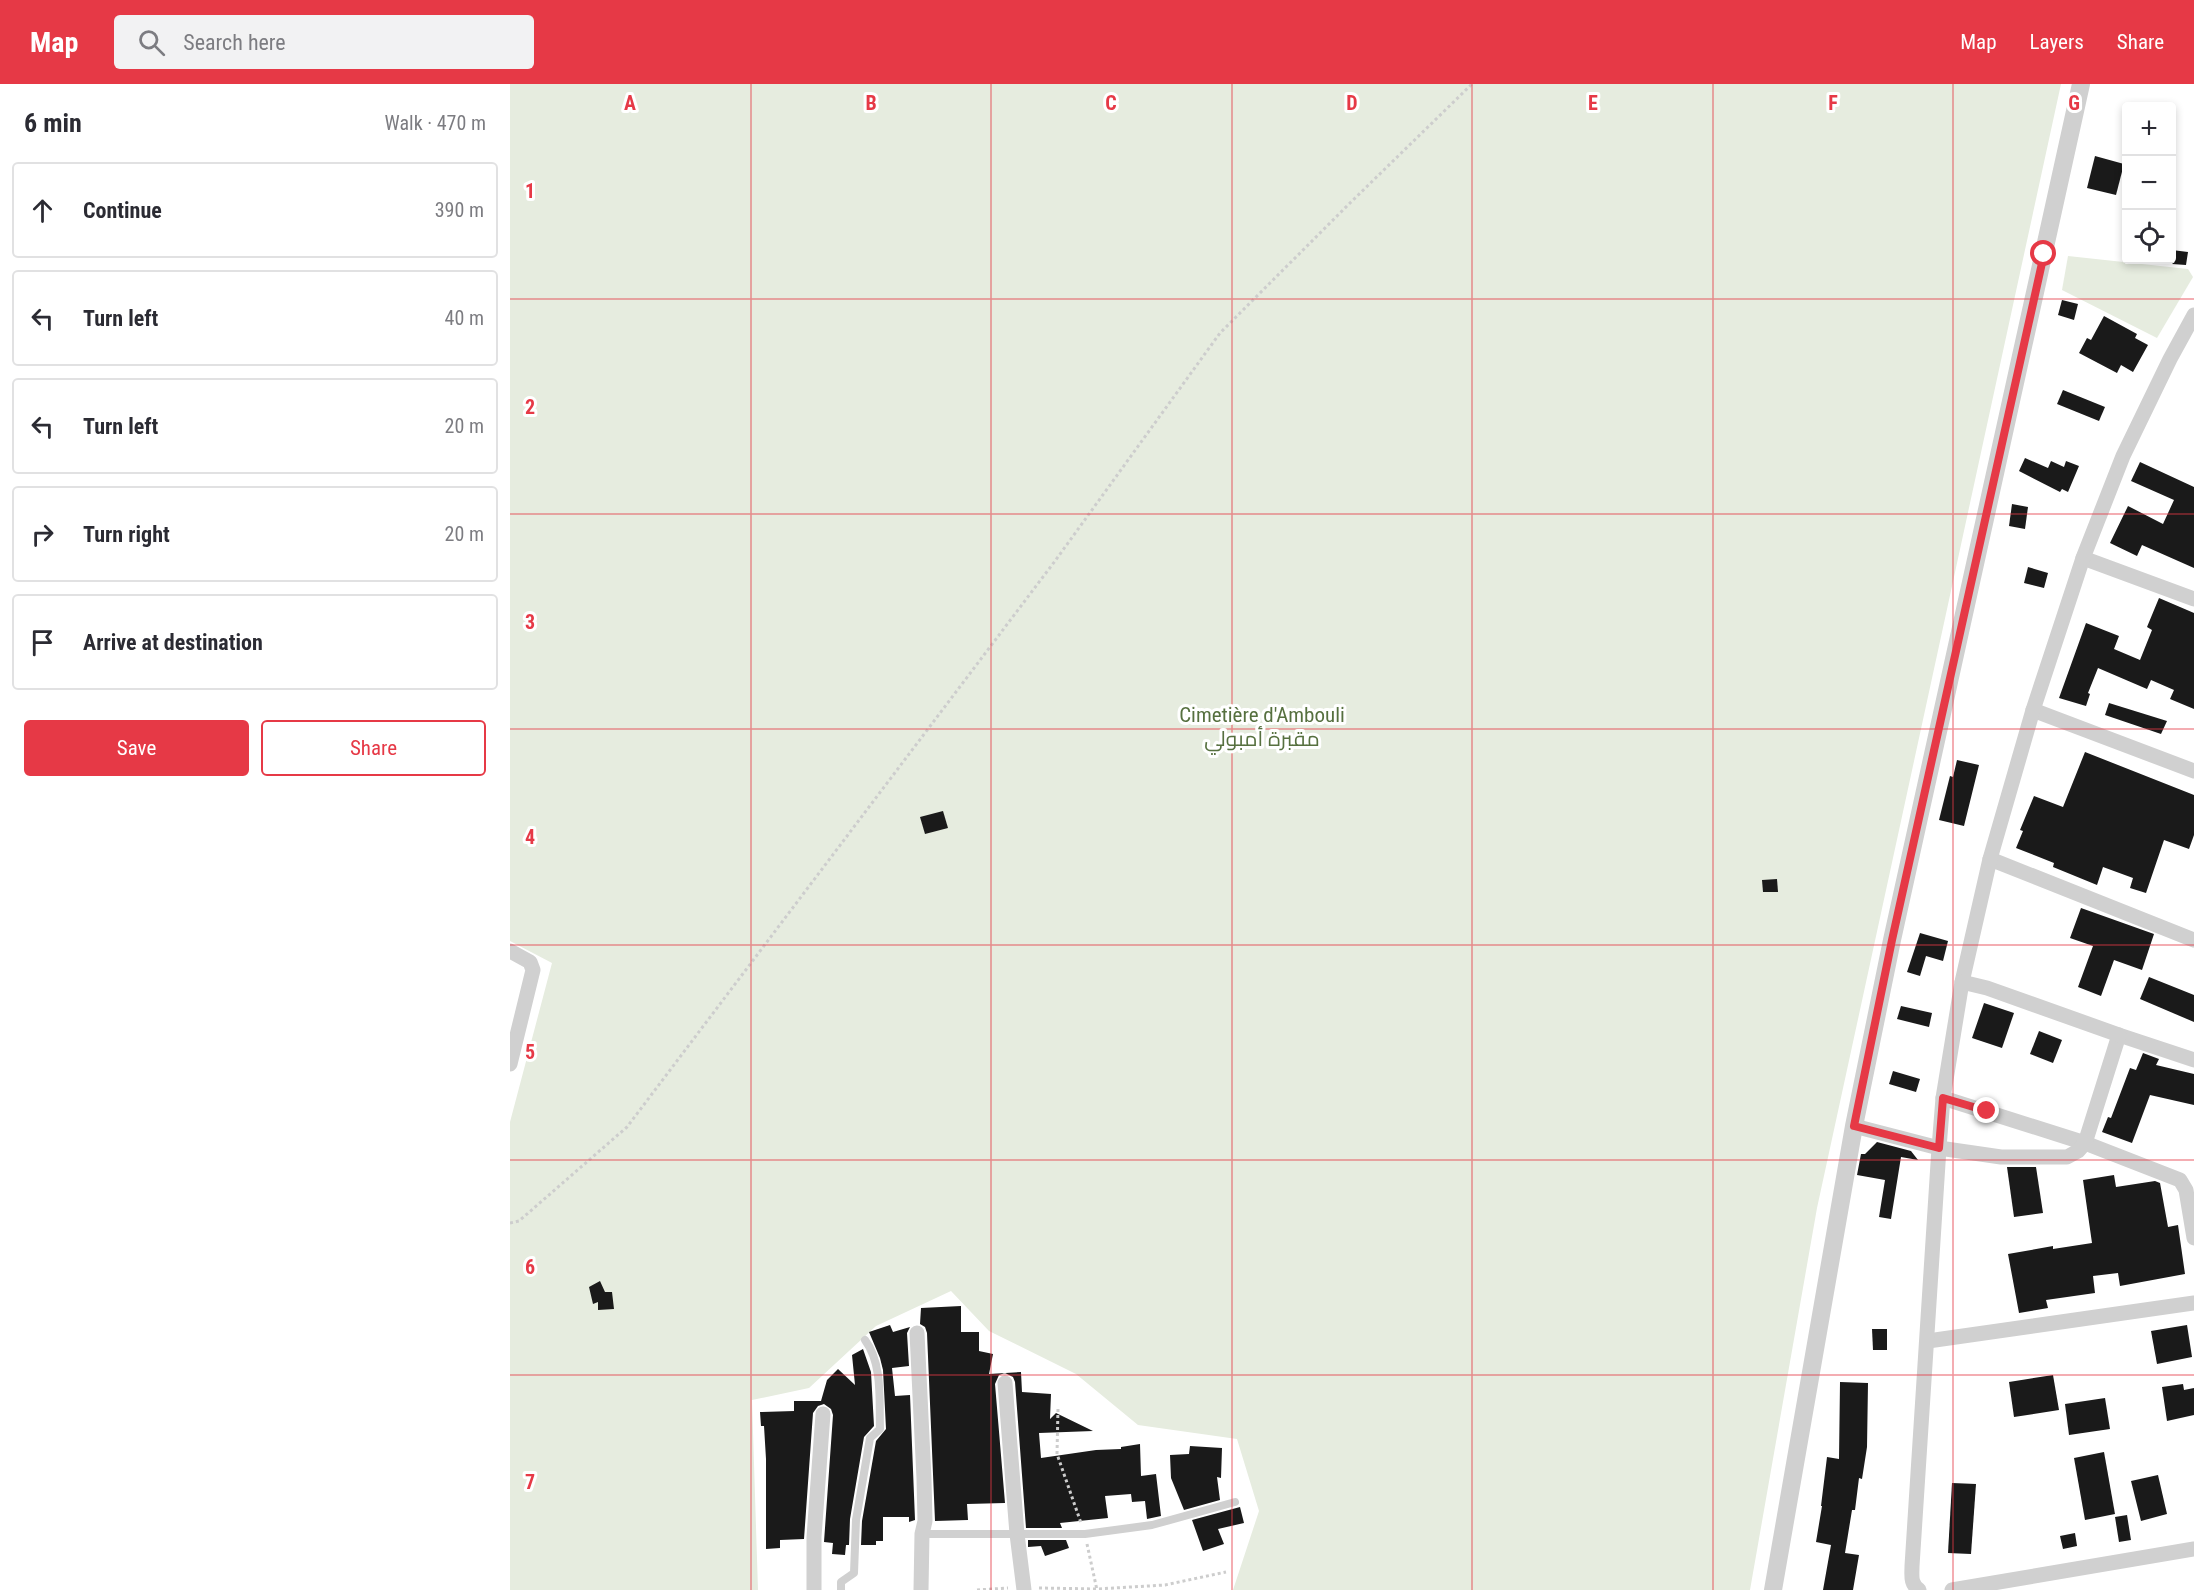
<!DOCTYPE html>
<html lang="en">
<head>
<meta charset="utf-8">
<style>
  :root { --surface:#fff; --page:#f2f2f3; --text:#2b2b33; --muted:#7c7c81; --line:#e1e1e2; --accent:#e63946 }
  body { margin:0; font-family:"Roboto Condensed",Cairo,sans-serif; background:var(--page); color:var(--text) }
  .controls { position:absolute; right:18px; top:18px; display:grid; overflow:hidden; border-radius:6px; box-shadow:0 3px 9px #0003 }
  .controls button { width:54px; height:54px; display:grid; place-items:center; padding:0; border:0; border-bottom:2px solid var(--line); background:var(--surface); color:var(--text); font:30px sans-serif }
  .stop { position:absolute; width:18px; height:18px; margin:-14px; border:4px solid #e63946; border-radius:50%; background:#fff }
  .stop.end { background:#e63946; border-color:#fff; box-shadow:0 2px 6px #0008 }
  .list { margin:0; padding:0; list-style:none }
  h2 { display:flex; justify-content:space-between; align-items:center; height:78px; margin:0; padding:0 24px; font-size:26px }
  h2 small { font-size:20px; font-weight:400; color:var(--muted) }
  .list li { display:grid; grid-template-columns:39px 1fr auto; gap:18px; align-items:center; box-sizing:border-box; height:96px; margin:0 12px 12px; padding:0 12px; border:2px solid var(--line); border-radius:6px }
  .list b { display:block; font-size:22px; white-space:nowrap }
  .list em { font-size:20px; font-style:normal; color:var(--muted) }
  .actions { display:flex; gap:12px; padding:18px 24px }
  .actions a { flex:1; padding:14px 0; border:2px solid var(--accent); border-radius:6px; text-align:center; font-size:21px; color:var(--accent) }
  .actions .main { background:var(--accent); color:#fff }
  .icon { flex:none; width:33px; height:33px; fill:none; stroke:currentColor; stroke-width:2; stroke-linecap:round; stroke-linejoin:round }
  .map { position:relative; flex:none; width:1684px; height:1506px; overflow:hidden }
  header { display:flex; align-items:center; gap:36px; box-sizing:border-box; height:84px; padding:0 30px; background:var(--accent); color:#fff }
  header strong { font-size:28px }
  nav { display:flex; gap:33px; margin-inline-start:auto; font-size:21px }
  .search { width:420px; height:54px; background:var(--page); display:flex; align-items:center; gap:15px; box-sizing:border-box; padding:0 21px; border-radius:6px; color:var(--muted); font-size:22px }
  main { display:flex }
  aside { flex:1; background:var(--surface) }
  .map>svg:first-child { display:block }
</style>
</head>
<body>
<header>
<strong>Map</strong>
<div class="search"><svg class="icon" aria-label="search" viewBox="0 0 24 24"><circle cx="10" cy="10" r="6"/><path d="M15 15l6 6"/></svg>Search here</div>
<nav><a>Map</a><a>Layers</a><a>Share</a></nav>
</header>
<main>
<aside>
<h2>6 min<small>Walk · 470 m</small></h2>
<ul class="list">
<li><svg class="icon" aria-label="ahead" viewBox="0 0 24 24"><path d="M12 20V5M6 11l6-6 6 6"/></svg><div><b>Continue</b></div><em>390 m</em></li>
<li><svg class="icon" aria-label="left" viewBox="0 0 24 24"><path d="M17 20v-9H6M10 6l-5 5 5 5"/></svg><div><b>Turn left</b></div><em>40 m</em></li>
<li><svg class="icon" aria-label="left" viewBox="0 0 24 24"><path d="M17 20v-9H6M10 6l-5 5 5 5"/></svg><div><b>Turn left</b></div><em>20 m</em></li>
<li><svg class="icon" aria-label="right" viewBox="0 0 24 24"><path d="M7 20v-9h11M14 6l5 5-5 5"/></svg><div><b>Turn right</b></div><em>20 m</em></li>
<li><svg class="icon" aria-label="arrive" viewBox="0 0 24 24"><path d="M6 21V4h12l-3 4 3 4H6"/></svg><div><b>Arrive at destination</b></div></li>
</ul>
<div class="actions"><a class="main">Save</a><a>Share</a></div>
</aside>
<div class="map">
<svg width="1684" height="1506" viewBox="0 0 1684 1506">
  <rect width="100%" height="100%" fill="#fff"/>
  <g fill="#e6ecdf">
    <polygon points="0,0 1551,0 1307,1124 1240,1506 723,1506 749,1427 727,1355 628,1341 566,1290 479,1247 441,1207 366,1242 299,1304 242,1316 248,1506 0,1506 0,1038 42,879 0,857"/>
    <polygon points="1558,172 1678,185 1683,193 1647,254 1552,206"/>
  </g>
  <g fill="#1a1a1a">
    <polygon points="1585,72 1614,80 1606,111 1577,104"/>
    <polygon points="1662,166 1678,168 1676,181 1662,180"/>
    <polygon points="1552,216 1568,220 1564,236 1548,231"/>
    <polygon points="1594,232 1627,250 1625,254 1638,261 1623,288 1611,281 1607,289 1569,269 1577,254 1581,256"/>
    <polygon points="1553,306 1595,323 1589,337 1547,320"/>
    <polygon points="1515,374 1538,384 1541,377 1554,383 1556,377 1569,382 1558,408 1552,405 1550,408 1509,387"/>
    <polygon points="1630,378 1684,403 1684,484 1632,461 1627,472 1600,459 1618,422 1653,440 1664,416 1621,397"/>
    <polygon points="1502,420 1518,423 1515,445 1499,442"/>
    <polygon points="1518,483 1538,489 1534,504 1514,499"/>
    <polygon points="1649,514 1684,529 1684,625 1660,615 1664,606 1641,596 1637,605 1588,584 1578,609 1580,610 1576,622 1549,614 1576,539 1609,552 1604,565 1630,576 1642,546 1637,543"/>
    <polygon points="1599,619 1657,637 1651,650 1595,631"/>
    <polygon points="1575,668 1684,711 1684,751 1679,765 1654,756 1636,809 1620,804 1623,794 1593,783 1587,801 1543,783 1544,779 1506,764 1513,747 1510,746 1524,712 1553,723"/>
    <polygon points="1447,676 1469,681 1454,742 1429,736 1440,692 1443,693"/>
    <polygon points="433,727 438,744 415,750 410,733"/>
    <polygon points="1267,795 1268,808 1253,808 1252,796"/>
    <polygon points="1571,824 1644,850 1632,886 1604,876 1591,912 1568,903 1583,862 1560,854"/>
    <polygon points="1410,849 1438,857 1433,877 1416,872 1410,892 1397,888"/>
    <polygon points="1639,893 1684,911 1684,938 1630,915"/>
    <polygon points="1474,919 1504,929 1492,964 1462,954"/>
    <polygon points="1391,922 1422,929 1419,943 1387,935"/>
    <polygon points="1529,947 1552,956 1543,979 1520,970"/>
    <polygon points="1633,969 1649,975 1646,981 1684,990 1684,1021 1640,1011 1622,1059 1592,1048 1598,1033 1601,1034 1620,984 1626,986"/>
    <polygon points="1383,987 1410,995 1406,1008 1379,1000"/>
    <polygon points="1367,1058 1401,1067 1408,1076 1391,1073 1381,1135 1369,1133 1375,1096 1347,1091 1351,1070 1355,1070"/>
    <polygon points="1497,1083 1526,1083 1533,1129 1504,1133"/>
    <polygon points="1604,1091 1606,1103 1645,1097 1650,1099 1658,1143 1668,1141 1675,1190 1610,1202 1608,1189 1583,1192 1585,1209 1536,1216 1538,1224 1509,1229 1498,1170 1543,1162 1543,1165 1582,1159 1573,1096"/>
    <polygon points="90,1197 95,1208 102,1208 104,1225 88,1226 88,1218 83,1220 79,1203"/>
    <polygon points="451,1222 451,1248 469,1248 469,1267 483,1270 479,1290 511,1288 512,1308 541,1310 540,1335 546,1329 583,1347 529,1349 531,1374 586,1366 611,1365 611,1363 630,1360 631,1392 646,1390 651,1432 637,1435 635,1417 622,1418 621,1410 595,1412 598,1434 550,1439 552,1444 516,1444 505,1298 503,1293 495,1289 489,1291 485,1300 495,1419 457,1420 458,1436 425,1437 417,1249 415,1243 410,1240 411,1224"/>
    <polygon points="380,1241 383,1248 400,1243 397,1249 399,1282 382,1284 385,1312 400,1311 405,1436 399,1438 399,1433 373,1433 373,1457 366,1457 366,1461 351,1461 352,1437 366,1357 376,1345 373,1286 370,1274 359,1248"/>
    <polygon points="1677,1241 1682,1273 1647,1280 1641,1247"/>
    <polygon points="1362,1245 1377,1245 1377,1266 1363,1266"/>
    <polygon points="353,1265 361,1288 364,1342 354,1353 340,1435 339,1461 336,1461 335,1471 322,1470 323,1459 314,1458 323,1331 321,1325 314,1320 308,1322 303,1329 294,1455 270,1456 270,1464 256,1465 256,1375 254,1342 251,1342 250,1328 284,1327 284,1317 311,1317 317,1296 328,1285 345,1301 342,1271"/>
    <polygon points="1543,1291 1549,1326 1504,1333 1499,1298"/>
    <polygon points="1330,1298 1358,1299 1357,1363 1352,1395 1349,1394 1345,1426 1342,1426 1335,1469 1349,1471 1343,1506 1313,1506 1321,1461 1306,1458 1312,1422 1311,1422 1317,1373 1329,1375"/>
    <polygon points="1673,1300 1674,1306 1684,1304 1684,1331 1657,1337 1652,1303"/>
    <polygon points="1595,1314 1600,1345 1559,1351 1555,1320"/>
    <polygon points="680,1362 712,1364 711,1394 707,1393 710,1416 674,1426 661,1394 660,1371 679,1370"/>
    <polygon points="1594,1368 1605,1430 1575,1436 1564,1374"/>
    <polygon points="1648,1391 1657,1430 1631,1437 1621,1397"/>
    <polygon points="1442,1399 1466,1400 1461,1470 1438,1469"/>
    <polygon points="730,1423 734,1439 708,1445 714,1460 693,1467 682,1436"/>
    <polygon points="1617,1431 1621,1456 1609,1458 1605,1433"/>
    <polygon points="1565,1449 1567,1462 1553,1465 1550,1452"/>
    <polygon points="518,1456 556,1456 559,1464 535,1472 531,1462 518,1463"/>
  </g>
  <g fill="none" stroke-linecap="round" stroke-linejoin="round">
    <g stroke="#cdcdcd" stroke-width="3" stroke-dasharray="3 3" stroke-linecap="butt">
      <polyline points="0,1139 9,1137 117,1043 545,477 710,249 840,119 962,0"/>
      <polyline points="548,1325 547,1370 571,1439"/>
      <polyline points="577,1460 587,1506"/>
      <polyline points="529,1504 587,1505 655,1501 716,1488"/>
      <polyline points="467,1506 498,1504"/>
    </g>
    <g stroke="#d0d0d0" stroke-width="8">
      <polyline points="412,1450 575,1450 642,1441 725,1418"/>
      <path d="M331,1506V1498L344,1489L346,1436L360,1354L370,1345C369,1317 373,1280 355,1256"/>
    </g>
    <g stroke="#d0d0d0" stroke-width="15">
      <polyline points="1573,474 1684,515"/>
      <polyline points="1523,626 1684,687"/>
      <polyline points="1480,775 1684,856"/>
      <polyline points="0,867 20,878 23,886 0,980"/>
      <polyline points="1452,898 1480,775 1523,626 1573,474 1613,372 1660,275 1684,231"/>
      <polyline points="1433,1014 1575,1059 1670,1096 1676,1106 1684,1154"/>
      <polyline points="1344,1042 1429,1064 1491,1073 1557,1073 1568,1067 1575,1059 1609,951 1684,976"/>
      <polyline points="407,1249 414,1395 415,1437 412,1450 411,1506"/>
      <polyline points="1418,1257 1684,1219"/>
      <polyline points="495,1299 507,1450 514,1506"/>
      <polyline points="304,1506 304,1453 313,1330"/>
      <path d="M1409,1506C1400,1499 1402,1492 1402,1482L1429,1064L1433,1014L1452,898L1477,904L1609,951"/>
      <polyline points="1442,1506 1684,1465"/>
    </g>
    <polyline stroke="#d0d0d0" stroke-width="18" points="1263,1506 1344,1042 1382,856 1571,0"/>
  </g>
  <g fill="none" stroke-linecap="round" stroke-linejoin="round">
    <polyline stroke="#e63946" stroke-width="8" points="1477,1027 1433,1014 1429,1064 1344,1042 1382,856 1534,170"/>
  </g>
  <path fill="none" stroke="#e63946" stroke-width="1.5" stroke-opacity="0.55" d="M241,0V1506M481,0V1506M722,0V1506M962,0V1506M1203,0V1506M1443,0V1506M0,215H1684M0,430H1684M0,645H1684M0,861H1684M0,1076H1684M0,1291H1684"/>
  <g text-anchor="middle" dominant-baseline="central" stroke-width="6" stroke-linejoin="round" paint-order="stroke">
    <g font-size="21" fill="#56703f" stroke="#fff">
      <text x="752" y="631">Cimetière d'Ambouli<tspan x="752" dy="24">مقبرة أمبولي</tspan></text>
    </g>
  </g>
  <g font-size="20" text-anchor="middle" font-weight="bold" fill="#e63946" stroke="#fff" stroke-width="6" stroke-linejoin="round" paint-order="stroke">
    <text x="120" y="26">A</text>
    <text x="361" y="26">B</text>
    <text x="601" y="26">C</text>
    <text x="842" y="26">D</text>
    <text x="1083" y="26">E</text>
    <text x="1323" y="26">F</text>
    <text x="1564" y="26">G</text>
    <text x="20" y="114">1</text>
    <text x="20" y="330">2</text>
    <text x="20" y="545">3</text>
    <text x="20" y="760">4</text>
    <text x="20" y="975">5</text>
    <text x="20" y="1190">6</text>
    <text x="20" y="1405">7</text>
  </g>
</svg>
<div class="controls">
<button>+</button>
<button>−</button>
<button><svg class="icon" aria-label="locate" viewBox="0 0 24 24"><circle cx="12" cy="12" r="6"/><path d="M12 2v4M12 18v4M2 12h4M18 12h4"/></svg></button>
</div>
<div class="stop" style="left:1534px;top:170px"></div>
<div class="stop end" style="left:1477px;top:1027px"></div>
</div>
</main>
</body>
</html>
